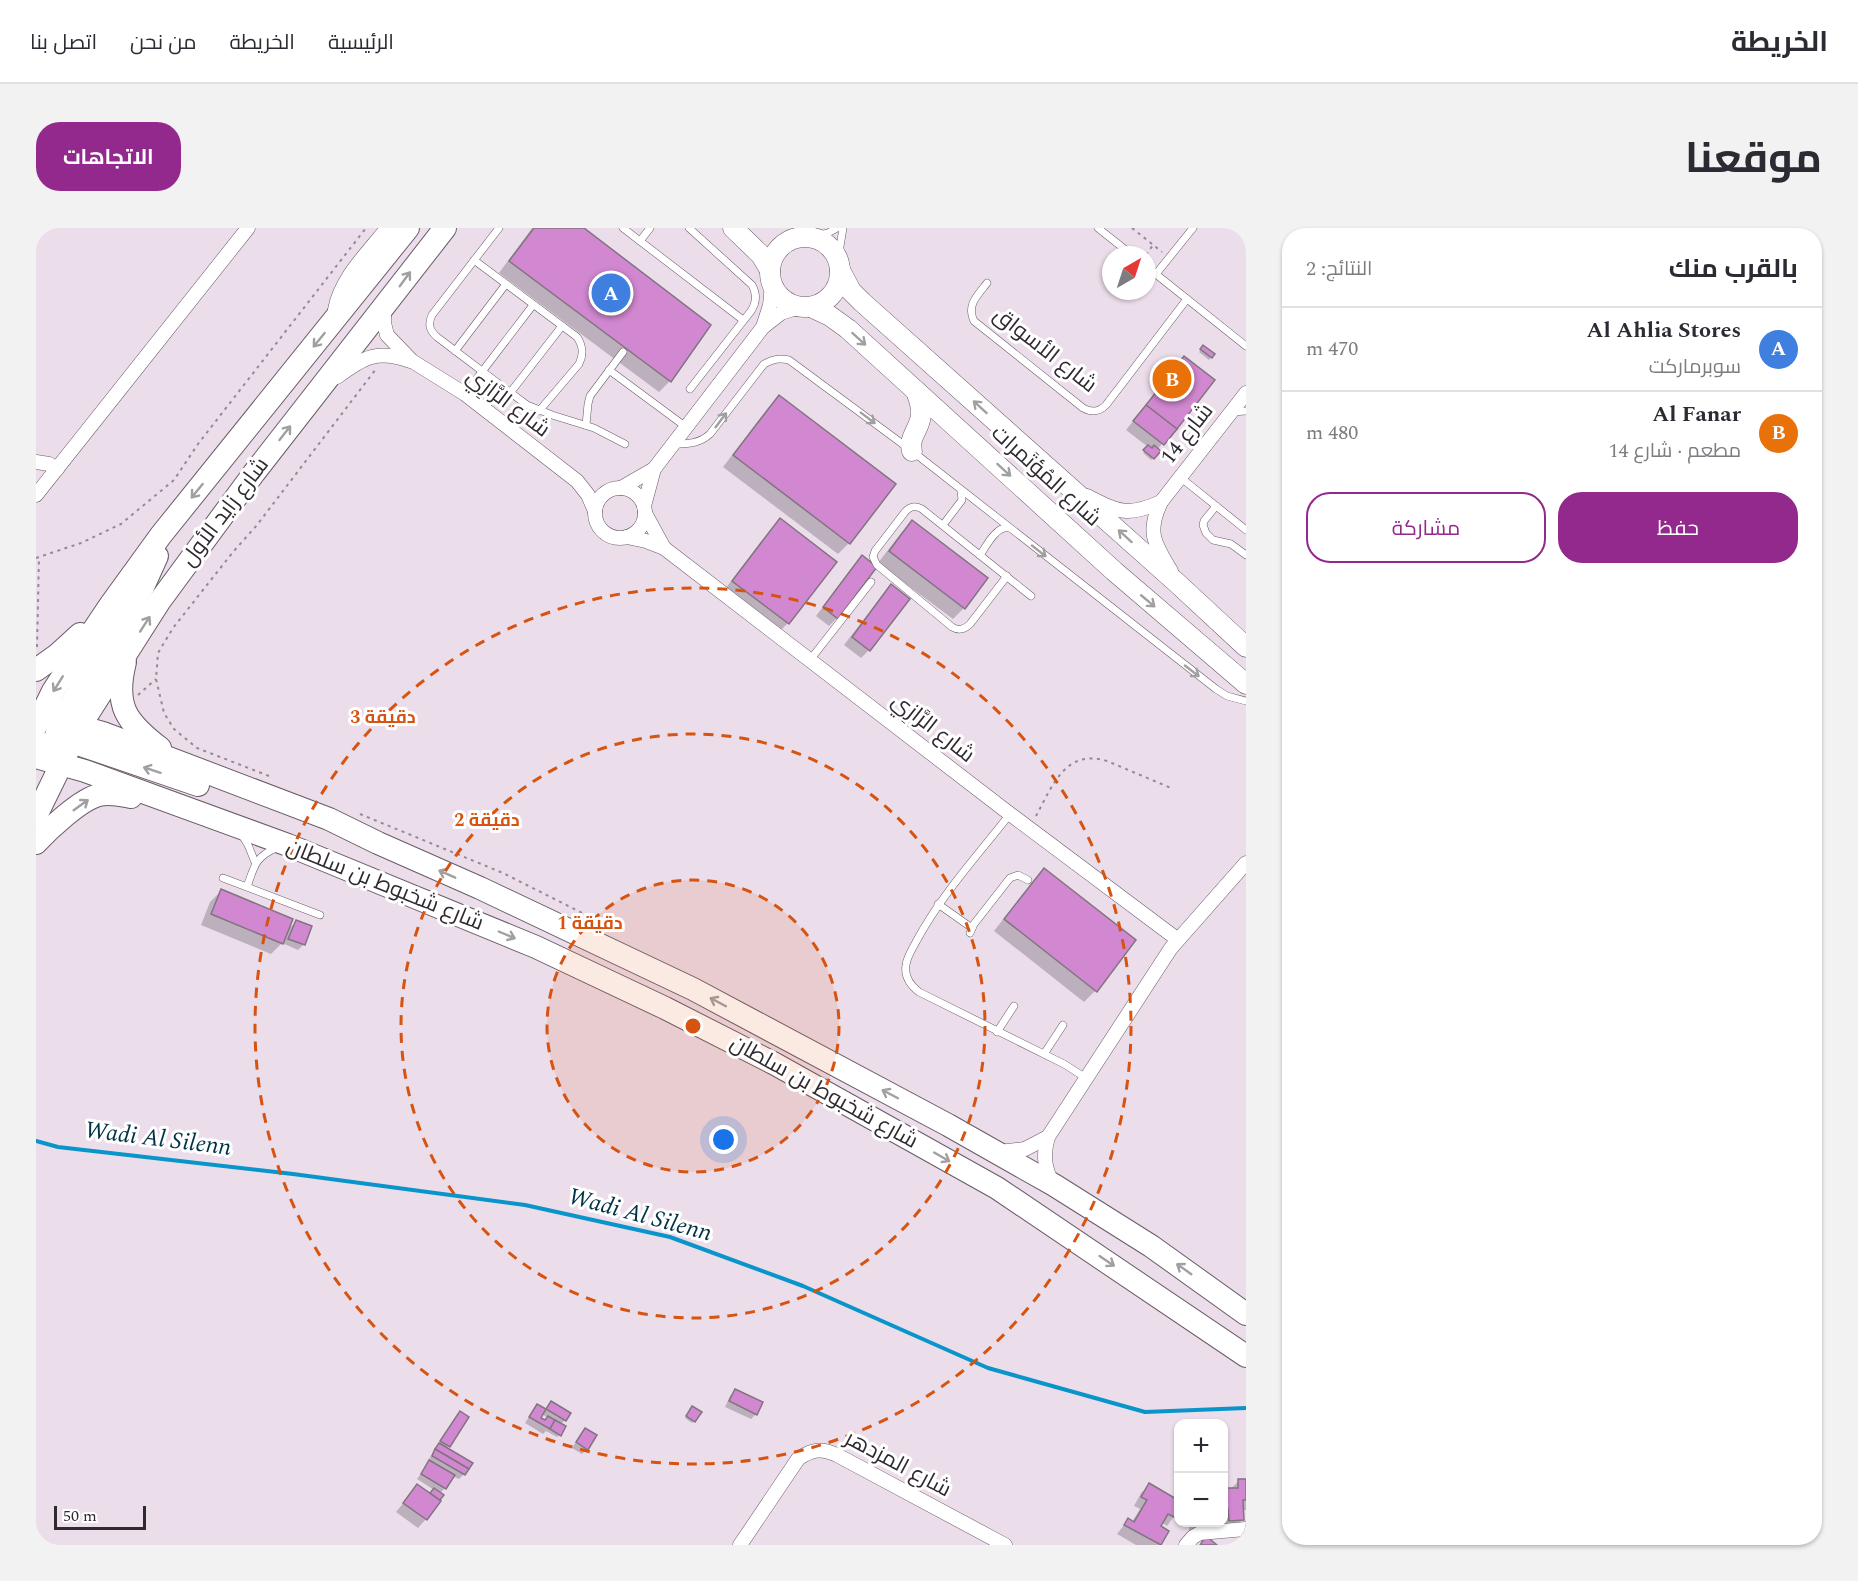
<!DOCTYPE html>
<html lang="ar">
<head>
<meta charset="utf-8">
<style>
  :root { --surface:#fff; --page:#f2f2f3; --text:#2b2b33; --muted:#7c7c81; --line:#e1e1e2; --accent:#93298d }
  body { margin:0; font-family:Spectral,Cairo,serif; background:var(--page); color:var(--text); direction:rtl }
  .controls { position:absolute; right:18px; bottom:18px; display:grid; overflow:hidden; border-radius:12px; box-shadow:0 2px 4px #0004 }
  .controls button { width:54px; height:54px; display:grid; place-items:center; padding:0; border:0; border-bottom:2px solid var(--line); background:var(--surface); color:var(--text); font:30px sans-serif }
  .compass { position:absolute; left:1066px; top:18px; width:54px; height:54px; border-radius:50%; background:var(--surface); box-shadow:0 2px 4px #0004; rotate:39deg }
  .scale { position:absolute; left:18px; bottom:15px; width:92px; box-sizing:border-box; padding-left:6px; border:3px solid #2f2a2f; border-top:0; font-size:16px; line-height:21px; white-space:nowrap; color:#2f2a2f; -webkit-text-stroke:4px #fff; paint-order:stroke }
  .you { position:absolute; left:688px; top:912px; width:21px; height:21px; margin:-15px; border:4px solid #fff; border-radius:50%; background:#1a73e8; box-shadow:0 0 0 9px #1a73e833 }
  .badge { display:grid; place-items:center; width:39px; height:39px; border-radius:50%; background:var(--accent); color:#fff; font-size:20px; font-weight:700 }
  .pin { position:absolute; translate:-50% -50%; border:3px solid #fff; box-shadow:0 2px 6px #0006 }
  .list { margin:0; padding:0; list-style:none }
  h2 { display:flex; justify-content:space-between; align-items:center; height:78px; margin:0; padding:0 24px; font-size:26px }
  h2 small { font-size:20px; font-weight:400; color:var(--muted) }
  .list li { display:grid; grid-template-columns:39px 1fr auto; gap:18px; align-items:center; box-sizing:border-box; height:84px; padding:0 24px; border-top:2px solid var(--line) }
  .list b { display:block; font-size:22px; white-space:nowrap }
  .list p { margin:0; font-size:20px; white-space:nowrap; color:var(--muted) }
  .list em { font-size:20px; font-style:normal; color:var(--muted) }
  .actions { display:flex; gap:12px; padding:18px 24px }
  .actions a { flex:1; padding:14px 0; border:2px solid var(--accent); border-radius:24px; text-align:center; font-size:21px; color:var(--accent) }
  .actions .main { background:var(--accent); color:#fff }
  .map { position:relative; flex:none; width:1210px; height:1317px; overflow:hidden; direction:ltr; border-radius:24px }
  header { display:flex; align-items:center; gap:36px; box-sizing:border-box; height:84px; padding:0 30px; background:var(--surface); border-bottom:2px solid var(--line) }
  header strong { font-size:28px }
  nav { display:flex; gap:33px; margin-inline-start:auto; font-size:21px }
  .intro { display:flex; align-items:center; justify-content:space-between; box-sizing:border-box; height:144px; padding:0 36px }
  h1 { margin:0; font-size:42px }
  .button { padding:15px 27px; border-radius:24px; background:var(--accent); color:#fff; font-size:21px; font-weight:700 }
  main { display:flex; gap:36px; padding:0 36px }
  aside { flex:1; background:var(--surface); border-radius:24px; box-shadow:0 2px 4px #0004 }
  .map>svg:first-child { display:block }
</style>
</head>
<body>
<header>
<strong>الخريطة</strong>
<nav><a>الرئيسية</a><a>الخريطة</a><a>من نحن</a><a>اتصل بنا</a></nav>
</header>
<div class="intro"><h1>موقعنا</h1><a class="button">الاتجاهات</a></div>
<main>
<aside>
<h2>بالقرب منك<small>النتائج: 2</small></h2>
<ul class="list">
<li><span class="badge" style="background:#3f7fe0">A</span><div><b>Al Ahlia Stores</b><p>سوبرماركت</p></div><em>470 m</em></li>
<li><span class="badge" style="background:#e8710a">B</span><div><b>Al Fanar</b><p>مطعم · شارع 14</p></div><em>480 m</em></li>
</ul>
<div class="actions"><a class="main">حفظ</a><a>مشاركة</a></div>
</aside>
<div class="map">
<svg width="1210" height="1317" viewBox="0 0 1210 1317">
  <rect width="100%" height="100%" fill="#ecddeb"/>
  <g fill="#0003" fill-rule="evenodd">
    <polygon points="496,0 545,0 634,153 623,164 463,45"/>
    <polygon points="1167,119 1177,127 1173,132 1163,124"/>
    <polygon points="1148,130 1176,153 1121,222 1123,223 1115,232 1107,225 1112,219 1090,202 1137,142"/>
    <polygon points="743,169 813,315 802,326 687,239 732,180"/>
    <polygon points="744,292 752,395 741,406 686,365 733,303"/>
    <polygon points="876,294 928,380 917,391 842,335 865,305"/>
    <polygon points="826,329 801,390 793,398 780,388 818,337"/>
    <polygon points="855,358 833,422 825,430 808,417 847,366"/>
    <polygon points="1008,642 1059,763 1048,774 958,703 997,653"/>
    <polygon points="185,663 251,702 260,694 274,699 267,717 262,722 246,715 235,726 165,697 174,674"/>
    <polygon points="699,1163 720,1186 715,1191 689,1179 694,1168"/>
    <path d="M515,1175L529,1192L524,1197L523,1207L521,1209L510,1203L507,1206L489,1195L501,1177L509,1182ZM506,1186L512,1190L508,1193L503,1190Z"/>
    <polygon points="655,1182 658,1193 656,1195 649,1190"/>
    <polygon points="424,1185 431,1189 410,1221 428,1246 423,1251 416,1248 409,1260 403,1266 406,1268 403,1273 390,1291 382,1300 360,1284 381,1258 394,1267 398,1262 381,1251 393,1234 392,1233 398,1222"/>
    <polygon points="549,1201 551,1221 546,1226 536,1220 544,1207"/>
    <polygon points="1203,1253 1210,1263 1210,1282 1206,1282 1206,1292 1195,1303 1182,1303 1182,1294 1188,1294 1188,1262 1193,1262"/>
    <polygon points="1114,1257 1142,1273 1142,1283 1131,1298 1125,1294 1123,1299 1131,1304 1123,1317 1100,1317 1081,1306 1092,1292 1096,1294 1104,1281 1098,1278 1105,1265"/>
    <polygon points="1153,1294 1175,1294 1165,1304 1153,1305"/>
  </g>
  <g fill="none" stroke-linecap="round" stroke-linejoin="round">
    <polyline stroke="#0994ca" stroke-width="4" points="0,913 22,919 257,946 489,977 634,1009 767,1058 952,1140 1109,1184 1210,1180"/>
  </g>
  <g fill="#d188d0" stroke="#817480" stroke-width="1.5">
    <polygon points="498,0 548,0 675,97 635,154 473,33"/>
    <polygon points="1167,117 1179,126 1176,130 1164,121"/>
    <polygon points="1148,128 1179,152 1141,201 1110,177"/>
    <polygon points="743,167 860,256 814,316 697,227"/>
    <polygon points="1110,177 1141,201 1128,217 1097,193"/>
    <polygon points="1112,217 1116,220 1118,217 1125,223 1118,231 1107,222"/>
    <polygon points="744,290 801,334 753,396 696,353"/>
    <polygon points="876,292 952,350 929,381 853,323"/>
    <polygon points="826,327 841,339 802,391 787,379"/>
    <polygon points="855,356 874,371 834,423 816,409"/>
    <polygon points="1008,640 1100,712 1061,764 968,691"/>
    <polygon points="185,661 257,691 247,716 175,686"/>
    <polygon points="260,692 276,698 269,717 252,711"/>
    <polygon points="699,1161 727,1174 721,1187 693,1173"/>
    <polygon points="515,1173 535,1185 530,1193 510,1181"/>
    <polygon points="501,1176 510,1181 505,1190 509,1192 512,1188 519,1192 514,1201 493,1189"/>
    <polygon points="656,1178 666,1184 659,1194 650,1188"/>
    <polygon points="424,1183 433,1189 414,1219 404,1213"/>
    <polygon points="519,1192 530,1198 525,1208 514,1201"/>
    <polygon points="549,1200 561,1207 552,1222 540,1214"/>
    <polygon points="403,1215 437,1235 433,1241 399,1221"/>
    <polygon points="399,1221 433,1241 429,1247 396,1228"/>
    <polygon points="393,1232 419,1247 410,1261 385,1246"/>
    <polygon points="1202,1251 1210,1251 1210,1272 1207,1272 1208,1292 1193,1293 1192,1281 1188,1281 1188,1260 1202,1260"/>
    <polygon points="1113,1255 1142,1272 1142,1286 1140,1290 1132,1286 1125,1298 1133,1303 1125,1317 1088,1297 1092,1290 1098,1294 1111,1272 1105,1269"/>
    <polygon points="381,1256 405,1273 391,1292 367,1275"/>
    <polygon points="398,1260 408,1267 404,1272 394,1265"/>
    <polygon points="1170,1308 1181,1317 1164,1317"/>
  </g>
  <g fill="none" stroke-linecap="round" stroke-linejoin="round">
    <defs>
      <g id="lane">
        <path d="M463,0L396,87C392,96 393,102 401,109L491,177L516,187L558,200L589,216"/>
        <polyline points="587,0 707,92"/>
        <path d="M653,0L716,57C721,66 721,74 715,83L654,161"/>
        <polyline points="1062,0 1096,27"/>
        <polyline points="774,9 792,5 801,0"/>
        <polyline points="604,13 614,0"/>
        <polyline points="802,31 807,0"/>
        <path d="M438,32L541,109C547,118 548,126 543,136L503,183"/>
        <polyline points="1111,39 1210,118"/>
        <polyline points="1120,46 1157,0"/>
        <path d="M951,55C942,67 930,77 938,93L1047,180C1056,185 1063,184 1070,177L1151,71"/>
        <polyline points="419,123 470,56"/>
        <polyline points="573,142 650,199"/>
        <polyline points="474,165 526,98"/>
        <polyline points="429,166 497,77"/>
        <polyline points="1196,184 1210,183"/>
        <polyline points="550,197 552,176 554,168 587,124"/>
        <path d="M637,216C651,216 663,216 674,206L728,136C737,131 743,130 753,132L876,223L1180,461L1191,468L1210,473"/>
        <polyline points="1144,249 1210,302"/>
        <polyline points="1180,278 1168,293 1167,297 1170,305 1177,312 1195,316 1210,327"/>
        <polyline points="907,297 926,272 925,263"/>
        <path d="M944,327C951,317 960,298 973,300"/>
        <path d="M971,348L934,396C928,402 923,403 916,399L841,337L837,329L839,323L869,284C874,278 879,277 886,281L995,368"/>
        <polyline points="774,432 835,354"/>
        <path d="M974,586C942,627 906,666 881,712C877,720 871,728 870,737C868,749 874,757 883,764L1028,836L1050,850"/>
        <polyline points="206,607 212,617 219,634"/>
        <polyline points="187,650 284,687"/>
        <path d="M211,659C218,639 219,629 240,620"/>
        <polyline points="902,676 936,700"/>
        <polyline points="934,705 938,696 974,650 982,647 992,652"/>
        <polyline points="961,804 978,778"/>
        <polyline points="1008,826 1027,797"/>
      </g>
      <g id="street">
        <polyline points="348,79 348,95 351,107 376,133 429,166 541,253 552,267 559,283"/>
        <polyline points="727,99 734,77 736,57"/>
        <path d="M301,149C329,129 341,121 374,133"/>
        <polyline points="0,234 13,236 21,241"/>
        <polyline points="585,260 618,241 727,99 745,85 763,79"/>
        <circle cx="584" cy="285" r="25"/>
        <polyline points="0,267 212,0"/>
        <path d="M1051,268C1083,284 1091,289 1125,274"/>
        <polyline points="608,278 618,241"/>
        <polyline points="609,285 628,320"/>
        <polyline points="591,309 610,313 628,320 974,586 1141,711"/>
        <path d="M1135,343C1119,316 1110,305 1125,274L1210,165"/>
        <polyline points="963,924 989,921 1012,909"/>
        <path d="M1017,956C1008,940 1007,926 1012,909L1135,720L1210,635"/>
        <path d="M704,1317L762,1231C776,1221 786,1220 801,1227L969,1317"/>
        <polyline points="1150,1317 1157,1309 1164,1305 1210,1301"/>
      </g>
      <g id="secondary">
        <polyline points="697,0 725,27 734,42"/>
        <circle cx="769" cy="44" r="35"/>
        <polyline points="804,42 815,63 826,74 1141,355 1210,419"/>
        <polyline points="775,79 794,88 812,101 1078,343 1210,456"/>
        <path d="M302,82C308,50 336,25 355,0"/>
        <path d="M876,223C872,209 884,201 885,187C886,179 883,171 880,163"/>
      </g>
      <g id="primary">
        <path d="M89,434C78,478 90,494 124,520"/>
        <polyline points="0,442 21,427 44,406"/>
        <polyline points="0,486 67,505 293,591 342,615 444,660 657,761 912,897 1018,957 1115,1018 1210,1086"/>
        <polyline points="0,498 17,463 42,425 75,376 125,307 372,0"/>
        <polyline points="20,508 24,493 107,359 121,328"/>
        <polyline points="0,518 27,513 36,514 162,557"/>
        <polyline points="0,529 49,543 252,617 500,719 629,780 739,836 961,960 1210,1128"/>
        <polyline points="0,588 44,498 123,374 218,245 409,0"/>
        <path d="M0,615C13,601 45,571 63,567C74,564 85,567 95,569"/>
      </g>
    </defs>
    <use href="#lane" stroke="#685c67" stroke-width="8"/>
    <use href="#street" stroke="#685c67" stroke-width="15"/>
    <use href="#secondary" stroke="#685c67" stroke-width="21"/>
    <use href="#primary" stroke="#685c67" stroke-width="24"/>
    <g stroke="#948a93" stroke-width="2" stroke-dasharray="3 4.5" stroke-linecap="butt">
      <polyline points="1096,0 1126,24"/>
      <polyline points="1110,27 1117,17"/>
      <polyline points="0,330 45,315 85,296 138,252 162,216 330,0"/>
      <polyline points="1,419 3,329"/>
      <polyline points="102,467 120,451"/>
      <polyline points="233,548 161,520 138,501 128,485 120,451 122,425 137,400 197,324 221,297 340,141"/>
      <polyline points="324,586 467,645 578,701 576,704"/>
      <path d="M1000,588C1016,559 1029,520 1071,533L1135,560"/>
    </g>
    <use href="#lane" stroke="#fff" stroke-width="7"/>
    <use href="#street" stroke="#fff" stroke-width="14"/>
    <use href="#secondary" stroke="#fff" stroke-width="20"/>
    <use href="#primary" stroke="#fff" stroke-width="22"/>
  </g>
  <defs><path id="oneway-shaft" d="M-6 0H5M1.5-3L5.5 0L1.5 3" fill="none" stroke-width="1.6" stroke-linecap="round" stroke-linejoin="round" transform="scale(1.5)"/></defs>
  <g stroke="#a19fa1">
    <use href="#oneway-shaft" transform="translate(369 51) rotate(-54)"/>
    <use href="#oneway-shaft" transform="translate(823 111) rotate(42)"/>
    <use href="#oneway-shaft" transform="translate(283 112) rotate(129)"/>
    <use href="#oneway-shaft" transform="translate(944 179) rotate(-138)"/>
    <use href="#oneway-shaft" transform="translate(832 190) rotate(37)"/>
    <use href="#oneway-shaft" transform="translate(685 192) rotate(-53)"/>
    <use href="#oneway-shaft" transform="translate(249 205) rotate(-52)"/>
    <use href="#oneway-shaft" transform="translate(968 242) rotate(42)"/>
    <use href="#oneway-shaft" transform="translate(161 263) rotate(129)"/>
    <use href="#oneway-shaft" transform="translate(1089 308) rotate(-138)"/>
    <use href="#oneway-shaft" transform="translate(1003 323) rotate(38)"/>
    <use href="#oneway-shaft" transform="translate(1112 373) rotate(40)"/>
    <use href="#oneway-shaft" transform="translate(109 396) rotate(-57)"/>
    <use href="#oneway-shaft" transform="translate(1156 443) rotate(38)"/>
    <use href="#oneway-shaft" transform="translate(22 456) rotate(122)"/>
    <use href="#oneway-shaft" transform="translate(116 542) rotate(-162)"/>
    <use href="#oneway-shaft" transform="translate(45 577) rotate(-36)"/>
    <use href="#oneway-shaft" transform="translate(411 646) rotate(-156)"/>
    <use href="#oneway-shaft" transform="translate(471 707) rotate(23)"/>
    <use href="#oneway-shaft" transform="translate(682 774) rotate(-152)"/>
    <use href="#oneway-shaft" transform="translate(854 866) rotate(-152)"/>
    <use href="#oneway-shaft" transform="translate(906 929) rotate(30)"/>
    <use href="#oneway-shaft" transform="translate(1071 1033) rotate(34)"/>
    <use href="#oneway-shaft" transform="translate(1148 1041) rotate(-145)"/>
  </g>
  <circle cx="657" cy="798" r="146" fill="#d65410" fill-opacity=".12"/>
  <g fill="none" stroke="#d65410" stroke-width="3" stroke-dasharray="10 8">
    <circle cx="657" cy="798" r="146"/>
    <circle cx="657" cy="798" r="292"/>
    <circle cx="657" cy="798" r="438"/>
  </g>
  <g text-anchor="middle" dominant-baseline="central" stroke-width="6" stroke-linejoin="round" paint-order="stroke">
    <g font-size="22" fill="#2f2a2f" stroke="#fff">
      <text transform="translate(1009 122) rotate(38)">شارع الأسواق</text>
      <text transform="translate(472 175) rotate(37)">شارع الرَّازِي</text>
      <text transform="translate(1151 206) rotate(-52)">شارع 14</text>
      <text transform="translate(1010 248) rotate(42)">شارع المُؤتَمرات</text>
      <text transform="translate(189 284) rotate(-53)">شارع زايد الأول</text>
      <text transform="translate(897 500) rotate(38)">شارع الرَّازِي</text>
      <text transform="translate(349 657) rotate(22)">شارع شخبوط بن سلطان</text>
      <text transform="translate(788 864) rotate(29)">شارع شخبوط بن سلطان</text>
      <text transform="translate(862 1236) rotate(28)">شارع المزدهر</text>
    </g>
    <g font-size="24" font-style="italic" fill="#003248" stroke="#fff">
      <text transform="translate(122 911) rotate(7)">Wadi Al Silenn</text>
      <text transform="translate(604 987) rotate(15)">Wadi Al Silenn</text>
    </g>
  </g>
  <circle cx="657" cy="798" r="9" fill="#d65410" stroke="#fff" stroke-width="3"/>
  <g font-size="18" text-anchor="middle" font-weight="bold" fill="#d65410" stroke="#fff" stroke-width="6" stroke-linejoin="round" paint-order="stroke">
    <text x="347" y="495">3 دقيقة</text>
    <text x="451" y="598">2 دقيقة</text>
    <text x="554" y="701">1 دقيقة</text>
  </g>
</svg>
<div class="controls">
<button>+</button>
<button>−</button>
</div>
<svg class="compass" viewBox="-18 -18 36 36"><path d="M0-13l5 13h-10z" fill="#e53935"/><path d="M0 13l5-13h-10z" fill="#7c7c81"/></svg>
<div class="scale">50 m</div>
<div class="you"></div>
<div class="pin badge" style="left:575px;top:65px;background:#3f7fe0">A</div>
<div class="pin badge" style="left:1136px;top:151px;background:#e8710a">B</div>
</div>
</main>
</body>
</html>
